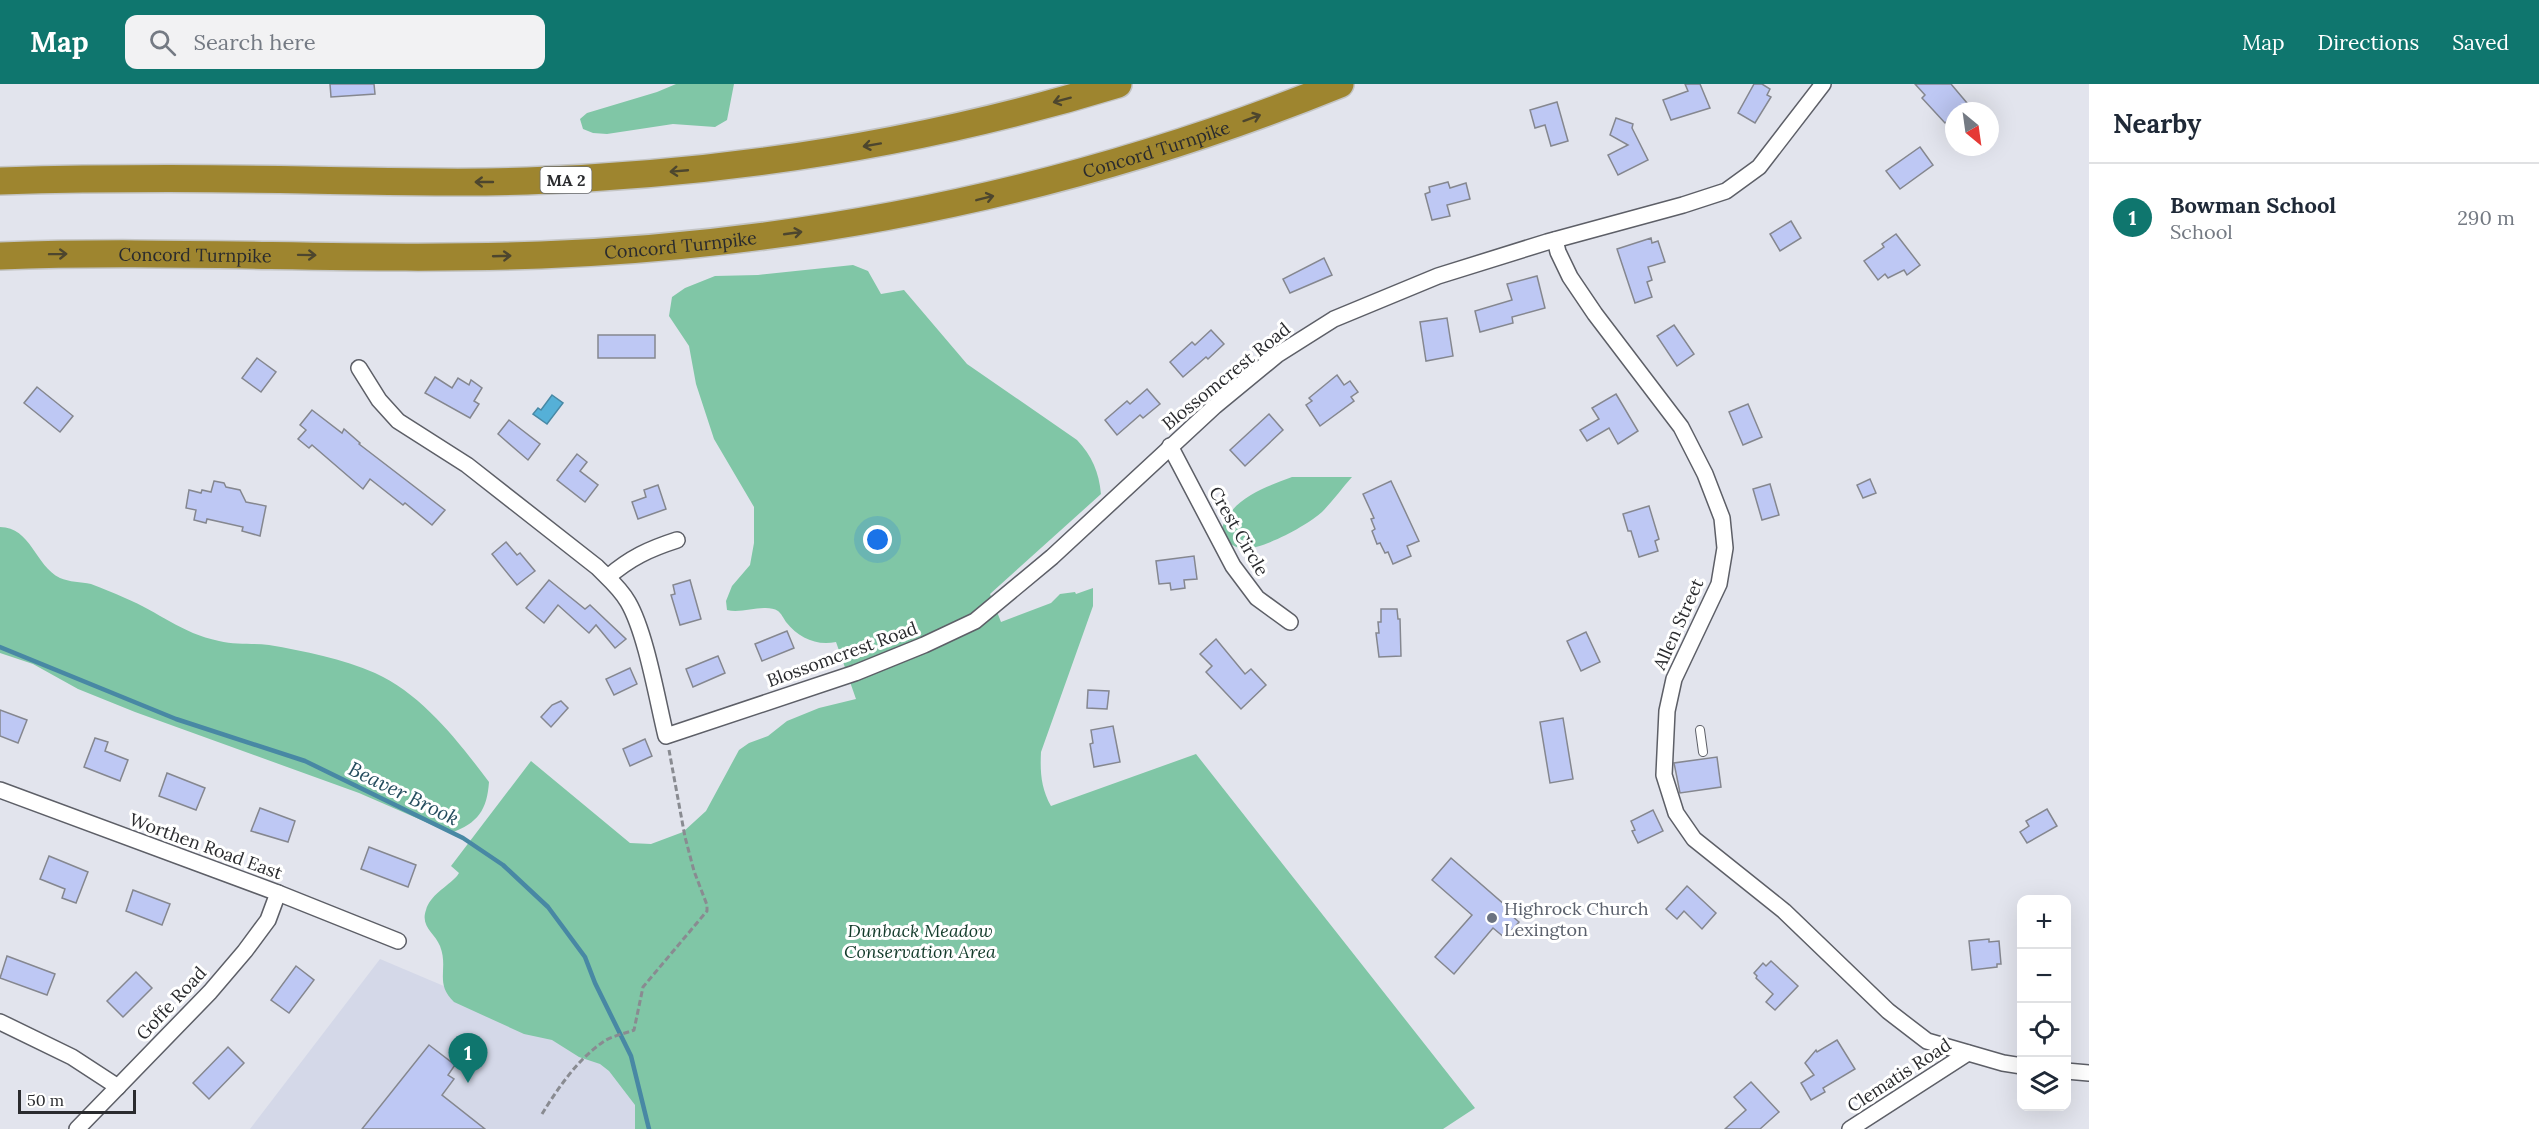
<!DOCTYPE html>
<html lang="en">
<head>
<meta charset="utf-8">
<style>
  :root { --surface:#fff; --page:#f2f2f3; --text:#1f2937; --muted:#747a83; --line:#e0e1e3; --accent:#0f766e }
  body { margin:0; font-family:Lora,serif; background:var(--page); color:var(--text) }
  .controls { position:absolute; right:18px; bottom:18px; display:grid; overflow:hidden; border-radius:12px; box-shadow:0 6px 24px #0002 }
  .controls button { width:54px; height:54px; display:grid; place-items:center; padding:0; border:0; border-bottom:2px solid var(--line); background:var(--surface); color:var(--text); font:30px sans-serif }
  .compass { position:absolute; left:1945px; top:18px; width:54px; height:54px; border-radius:50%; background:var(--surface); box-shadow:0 6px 24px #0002; rotate:151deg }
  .scale { position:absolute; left:18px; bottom:15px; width:118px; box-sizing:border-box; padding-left:6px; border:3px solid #2a2b2e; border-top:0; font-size:16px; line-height:21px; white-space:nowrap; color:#2a2b2e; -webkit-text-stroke:4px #fff; paint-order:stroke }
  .you { position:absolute; left:878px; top:456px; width:21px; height:21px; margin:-15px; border:4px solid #fff; border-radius:50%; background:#1a73e8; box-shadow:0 0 0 9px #1a73e833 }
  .badge { display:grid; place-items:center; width:39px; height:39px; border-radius:50%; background:var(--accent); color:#fff; font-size:20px; font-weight:700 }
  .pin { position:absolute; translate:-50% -50px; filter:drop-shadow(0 2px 3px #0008) }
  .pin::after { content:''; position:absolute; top:32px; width:21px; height:18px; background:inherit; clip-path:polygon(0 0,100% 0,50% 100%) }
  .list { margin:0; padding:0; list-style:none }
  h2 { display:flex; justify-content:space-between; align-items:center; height:78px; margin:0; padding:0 24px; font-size:26px }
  h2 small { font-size:20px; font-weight:400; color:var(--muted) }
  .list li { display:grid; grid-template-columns:39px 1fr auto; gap:18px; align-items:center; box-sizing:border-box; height:108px; padding:0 24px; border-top:2px solid var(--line) }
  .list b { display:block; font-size:22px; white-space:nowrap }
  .list p { margin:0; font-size:20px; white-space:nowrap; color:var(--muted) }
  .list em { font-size:20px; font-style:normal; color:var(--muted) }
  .icon { flex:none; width:33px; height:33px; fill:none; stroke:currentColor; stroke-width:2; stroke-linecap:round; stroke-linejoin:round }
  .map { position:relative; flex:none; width:2089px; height:1045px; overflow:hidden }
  header { display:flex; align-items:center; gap:36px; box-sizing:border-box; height:84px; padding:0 30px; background:var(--accent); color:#fff }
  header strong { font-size:28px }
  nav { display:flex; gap:33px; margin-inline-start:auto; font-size:21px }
  .search { width:420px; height:54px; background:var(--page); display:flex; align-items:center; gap:15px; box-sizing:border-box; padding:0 21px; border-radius:12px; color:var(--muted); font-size:22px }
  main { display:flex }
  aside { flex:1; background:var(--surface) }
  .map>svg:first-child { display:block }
</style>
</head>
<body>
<header>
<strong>Map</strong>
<div class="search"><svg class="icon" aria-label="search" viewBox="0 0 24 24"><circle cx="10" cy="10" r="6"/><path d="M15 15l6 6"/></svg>Search here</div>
<nav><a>Map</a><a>Directions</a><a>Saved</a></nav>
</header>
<main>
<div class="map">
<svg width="2089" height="1045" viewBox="0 0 2089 1045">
  <rect width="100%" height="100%" fill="#e2e4ed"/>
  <polygon fill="#d4d8e8" points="380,875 562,952 736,1045 250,1045"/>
  <g fill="#80c6a6">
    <polygon points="676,0 734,0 727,36 715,43 673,40 607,50 593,49 583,45 580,35 587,29 657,8"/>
    <path d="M853,181L868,187L881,210L904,206L967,280L1077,356C1092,372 1099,388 1101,410L990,510L1001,538L1051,519L1060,510L1075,508L1076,510L1093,504V522L1041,668C1040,688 1041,704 1051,722L1196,670L1475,1024L1443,1045H635V1021L609,987L600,980L579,973L552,956L524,950L454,918C434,899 449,885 440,862C435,849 420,843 426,826C430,811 447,803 457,792L459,789L451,782L531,677L630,759L651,760L683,748L706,727L739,666L749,659L768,652L787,637L819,624L856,615L836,558C816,562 799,554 786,538C784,535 781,529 778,527C766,519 743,530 727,526L726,517L732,502L750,481L754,459V423L714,355L696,300L689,262L669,232L672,213L685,204L715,192L758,191Z"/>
    <path d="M1292,393H1352C1342,404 1333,417 1322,428C1308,441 1258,469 1239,464C1228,461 1225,452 1222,444C1232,414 1266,403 1292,393Z"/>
    <path d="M0,443C31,443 35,482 60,494C69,498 81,498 91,500C102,504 114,509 125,514C159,528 181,549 219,557C236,561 253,559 269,561C304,567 343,575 375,589C423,611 458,657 489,698C487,726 478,739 451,749L359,709L135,628L78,605L33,580L0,569Z"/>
  </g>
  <polygon fill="#55b0d7" stroke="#4888a4" stroke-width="1.5" points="552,311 563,319 547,340 533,330 538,324 541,326"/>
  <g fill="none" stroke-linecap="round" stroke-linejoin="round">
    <polyline stroke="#4888a4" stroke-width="4.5" points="0,563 176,635 305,677 463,754 503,781 548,823 585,873 595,899 631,972 649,1045"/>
  </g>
  <g fill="#bec8f4" stroke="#85878f" stroke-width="1.5">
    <polygon points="330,0 374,0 375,10 331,13"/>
    <polygon points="1685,0 1700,0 1710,24 1671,36 1663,16 1688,7"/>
    <polygon points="1754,0 1762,0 1770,5 1767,11 1771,13 1755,39 1738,29"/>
    <polygon points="1915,0 1951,0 1967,19 1958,27 1954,27 1954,31 1945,39 1922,14 1925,11"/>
    <polygon points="1557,18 1568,57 1551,62 1545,41 1535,44 1530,26"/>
    <polygon points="1616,34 1633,40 1632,44 1648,76 1618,91 1608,71 1628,61 1610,51"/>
    <polygon points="1920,63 1933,81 1900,105 1886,87"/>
    <polygon points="1448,98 1450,104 1466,99 1470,115 1447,121 1450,132 1432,136 1425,110 1430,108 1429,103"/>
    <polygon points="1791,137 1801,154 1780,167 1770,150"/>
    <polygon points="1896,150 1920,181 1907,191 1904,186 1888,194 1885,190 1878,196 1864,177 1884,163 1882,160"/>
    <polygon points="1651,154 1652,159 1658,157 1665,178 1648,183 1652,196 1647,198 1652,213 1635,219 1617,165"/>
    <polygon points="1324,174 1332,191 1290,209 1283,195"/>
    <polygon points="1537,192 1545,224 1512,233 1513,239 1480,248 1475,227 1512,216 1507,200"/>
    <polygon points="1447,234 1453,272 1426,277 1420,238"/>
    <polygon points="1674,241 1694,270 1677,282 1657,252"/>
    <polygon points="1211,246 1224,260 1208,275 1206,273 1183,293 1170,278 1192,258 1195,261"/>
    <rect x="598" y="251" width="57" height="23"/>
    <polygon points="257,274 276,288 261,308 242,294"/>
    <polygon points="1337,291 1344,301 1350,297 1358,308 1351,313 1354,317 1320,342 1306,321 1312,317 1309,314"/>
    <polygon points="435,293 452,304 458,294 469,301 471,296 482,304 474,317 479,320 470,334 425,309"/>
    <polygon points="37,303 73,332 60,348 24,319"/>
    <polygon points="1147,305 1160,320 1143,334 1140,331 1117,351 1105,336 1127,317 1130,320"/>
    <polygon points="1616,310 1638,347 1618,360 1609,344 1587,357 1580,346 1599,335 1592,324"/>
    <polygon points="1748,320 1762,353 1743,361 1729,328"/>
    <polygon points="312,326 342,349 344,345 360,359 359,360 445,426 432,441 405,419 403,421 370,395 363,405 312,361 309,364 298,355 306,346 300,341"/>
    <polygon points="1269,330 1283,346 1245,382 1230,366"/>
    <polygon points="509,336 540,360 528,376 498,350"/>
    <polygon points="577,370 587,378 580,387 598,401 585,418 557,396"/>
    <polygon points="1870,395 1876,409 1863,414 1857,401"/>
    <polygon points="214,397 224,399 226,403 240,406 246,418 266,422 260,452 242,447 243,443 207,435 206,439 194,436 196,426 186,424 189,406 201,409 202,406 211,408"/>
    <polygon points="1391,397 1419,457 1407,462 1411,472 1393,480 1388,468 1385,469 1380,459 1377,460 1372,447 1375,445 1371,435 1374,434 1363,410"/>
    <polygon points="1770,400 1779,431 1762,436 1753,405"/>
    <polygon points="658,401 666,425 638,435 632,418 646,413 644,406"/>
    <polygon points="1649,422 1659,455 1655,457 1658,467 1639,473 1631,447 1628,447 1623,430"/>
    <polygon points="506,458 517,471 520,469 535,487 517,501 492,470"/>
    <polygon points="1194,472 1197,495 1184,496 1185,504 1171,506 1170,499 1159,500 1156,477"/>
    <polygon points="549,496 585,525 590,521 626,555 615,564 596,541 589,549 558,521 544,539 526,524"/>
    <polygon points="690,496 701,535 680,541 671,511 675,510 673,501"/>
    <polygon points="1381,525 1397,525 1398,535 1400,535 1401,572 1379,573 1376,549 1379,549 1378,538 1381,538"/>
    <polygon points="787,547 794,564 762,577 755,560"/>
    <polygon points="1586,548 1600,578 1581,587 1567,557"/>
    <polygon points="1216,555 1245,590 1251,585 1266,601 1241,625 1206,588 1212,582 1200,570"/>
    <polygon points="718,572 725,589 693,603 686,585"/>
    <polygon points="630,584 637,600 614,611 606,595"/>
    <polygon points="1088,606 1109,607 1107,625 1087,624"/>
    <polygon points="561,617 568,624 551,643 541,633 552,621"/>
    <polygon points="0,626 27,636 18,659 0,652"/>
    <polygon points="1563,634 1573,695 1550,699 1540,638"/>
    <polygon points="1113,642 1120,678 1094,683 1090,660 1093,659 1091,646"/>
    <polygon points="95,654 108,658 105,667 128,676 120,697 84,683"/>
    <polygon points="645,655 652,672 630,682 623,665"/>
    <polygon points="1717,673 1721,703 1680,709 1674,679"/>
    <polygon points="167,689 205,704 196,726 159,712"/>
    <polygon points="260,724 295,737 288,758 251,747"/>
    <polygon points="2047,725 2057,742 2027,759 2020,748 2029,742 2026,737"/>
    <polygon points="1653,726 1663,747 1638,759 1632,747 1635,746 1631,737"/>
    <polygon points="369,763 416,781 408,803 361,785"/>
    <polygon points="49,772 88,788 76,819 62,814 65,805 40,795"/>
    <polygon points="1451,774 1506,822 1504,825 1519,838 1505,854 1493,844 1454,890 1435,873 1472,831 1432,796"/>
    <polygon points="1687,802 1716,829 1702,845 1684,827 1677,835 1666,825"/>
    <polygon points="133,806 170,820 162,841 126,827"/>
    <polygon points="1989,855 1989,858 1999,857 2001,880 1997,880 1997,883 1972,886 1969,857"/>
    <polygon points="7,872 55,890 47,911 0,894"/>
    <polygon points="1771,877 1798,902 1775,926 1766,918 1773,910 1756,894 1757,892 1754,889 1763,879 1766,882"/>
    <polygon points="296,882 314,896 289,929 271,916"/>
    <polygon points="136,888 152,904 123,933 107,917"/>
    <polygon points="1837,956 1855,985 1823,1004 1825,1008 1811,1016 1801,999 1814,991 1805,979 1816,966 1817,968"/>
    <polygon points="429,961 455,981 448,991 454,995 442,1011 485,1045 362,1045"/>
    <polygon points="228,963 244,979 209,1015 193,999"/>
    <polygon points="1751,998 1779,1028 1760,1045 1725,1045 1746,1026 1734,1013"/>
  </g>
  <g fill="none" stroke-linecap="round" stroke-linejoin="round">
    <defs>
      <polyline id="lane" points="1700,646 1703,668"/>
      <g id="street">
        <polyline points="1555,156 1558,168 1570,193 1595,230 1681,343 1705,390 1722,434 1725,464 1719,500 1674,595 1667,627 1664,691 1676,729 1694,755 1784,827 1888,927 1927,957 2003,979 2022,982"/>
        <path d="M359,284L379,316L398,337L467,381L597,483C608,494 620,504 628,518C646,549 657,615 666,652L855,589L924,561L975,537L1052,473L1215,322L1277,271L1334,235L1438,192L1547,158L1683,121L1726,107L1759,83L1823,0"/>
        <polyline points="1170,362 1233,482 1257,514 1290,538"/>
        <path d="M608,493C630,474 649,465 677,456"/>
        <polyline points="0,706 278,809 398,857"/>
        <polyline points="0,938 72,973 118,1003"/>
        <polyline points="2066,987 2089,989"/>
        <polyline points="77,1045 210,908 245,867 268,836 278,809"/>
        <polyline points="1850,1045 1968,969"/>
      </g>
      <g id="highway">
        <path d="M0,97C102,94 204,94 306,96C380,97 453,100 527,97C728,90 926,59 1118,0"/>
        <path id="s1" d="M0,172C180,165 361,178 541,171C816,160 1084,104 1340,0"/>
      </g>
    </defs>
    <use href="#lane" stroke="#5d5f67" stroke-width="10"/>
    <use href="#street" stroke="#5d5f67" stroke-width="18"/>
    <use href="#highway" stroke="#c3c4c4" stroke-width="30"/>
    <path stroke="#898b91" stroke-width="3" stroke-dasharray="6 3" stroke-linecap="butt" d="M542,1030C558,1004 578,975 603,958C611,952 624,950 634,946L643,903L707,827V821L694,787L685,753L669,666"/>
    <use href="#lane" stroke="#fff" stroke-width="8"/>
    <use href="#street" stroke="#fff" stroke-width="15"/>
    <use href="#highway" stroke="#9e852f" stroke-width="27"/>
  </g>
  <defs><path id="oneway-shaft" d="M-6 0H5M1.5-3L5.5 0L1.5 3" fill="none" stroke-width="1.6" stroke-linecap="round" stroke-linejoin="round" transform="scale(1.5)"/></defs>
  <g stroke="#4d462e">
    <use href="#oneway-shaft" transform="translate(1062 16) rotate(165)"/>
    <use href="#oneway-shaft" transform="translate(1252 34) rotate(-20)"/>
    <use href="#oneway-shaft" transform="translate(872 61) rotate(170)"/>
    <use href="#oneway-shaft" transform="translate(679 87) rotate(175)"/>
    <use href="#oneway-shaft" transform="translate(484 98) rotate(-180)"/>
    <use href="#oneway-shaft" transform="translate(985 114) rotate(-14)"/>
    <use href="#oneway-shaft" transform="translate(793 149) rotate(-8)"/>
    <use href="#oneway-shaft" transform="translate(58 170) rotate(-1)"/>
    <use href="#oneway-shaft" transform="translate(307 171) rotate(1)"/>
    <use href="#oneway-shaft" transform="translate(502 172) rotate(-2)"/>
  </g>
  <circle fill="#6b7280" stroke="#fff" stroke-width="2" cx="1492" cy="834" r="6"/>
  <g text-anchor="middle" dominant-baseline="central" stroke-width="6" stroke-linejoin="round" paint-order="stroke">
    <rect fill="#fff" stroke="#6a6b6d" stroke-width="1.5" x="540.5" y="83" width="51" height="26" rx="4.5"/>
    <g font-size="16" font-weight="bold" fill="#2a2b2e">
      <text x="566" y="96">MA 2</text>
    </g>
    <g font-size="18" fill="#2a2b2e" stroke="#fff">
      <text stroke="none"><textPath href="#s1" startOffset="1167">Concord Turnpike</textPath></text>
      <text stroke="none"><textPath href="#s1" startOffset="681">Concord Turnpike</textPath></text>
      <text stroke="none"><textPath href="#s1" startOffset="195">Concord Turnpike</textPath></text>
      <text transform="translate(1226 292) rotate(-39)">Blossomcrest Road</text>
      <text transform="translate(1239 447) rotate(60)">Crest Circle</text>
      <text transform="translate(1678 540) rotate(-66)">Allen Street</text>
      <text transform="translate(842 570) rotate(-20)">Blossomcrest Road</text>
      <text transform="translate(206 762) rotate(20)">Worthen Road East</text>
      <text transform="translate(171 919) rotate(-47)">Goffe Road</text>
      <text transform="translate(1899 991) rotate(-33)">Clematis Road</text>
    </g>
    <g font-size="18" fill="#5b616d" stroke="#fff" text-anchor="start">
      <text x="1504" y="824">Highrock Church<tspan x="1504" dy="21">Lexington</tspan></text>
    </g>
    <g font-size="18" font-style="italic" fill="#133b2b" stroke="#fff">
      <text x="920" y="846">Dunback Meadow<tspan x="920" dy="21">Conservation Area</tspan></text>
    </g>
    <g font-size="20" font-style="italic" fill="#254d5e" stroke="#fff">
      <text transform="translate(404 709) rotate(26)">Beaver Brook</text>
    </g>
  </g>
</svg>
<div class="controls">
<button>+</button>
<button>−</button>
<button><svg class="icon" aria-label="locate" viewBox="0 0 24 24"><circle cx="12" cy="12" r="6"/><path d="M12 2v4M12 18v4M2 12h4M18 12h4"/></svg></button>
<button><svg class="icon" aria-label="layers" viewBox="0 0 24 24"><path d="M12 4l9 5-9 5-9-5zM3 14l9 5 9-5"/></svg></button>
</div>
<svg class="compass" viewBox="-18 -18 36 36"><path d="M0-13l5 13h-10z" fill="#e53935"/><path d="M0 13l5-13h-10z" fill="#747a83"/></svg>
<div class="scale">50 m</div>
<div class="you"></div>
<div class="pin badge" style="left:468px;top:999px">1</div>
</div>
<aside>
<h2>Nearby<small></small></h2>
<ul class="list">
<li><span class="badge">1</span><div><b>Bowman School</b><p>School</p></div><em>290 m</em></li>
</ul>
</aside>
</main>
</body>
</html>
